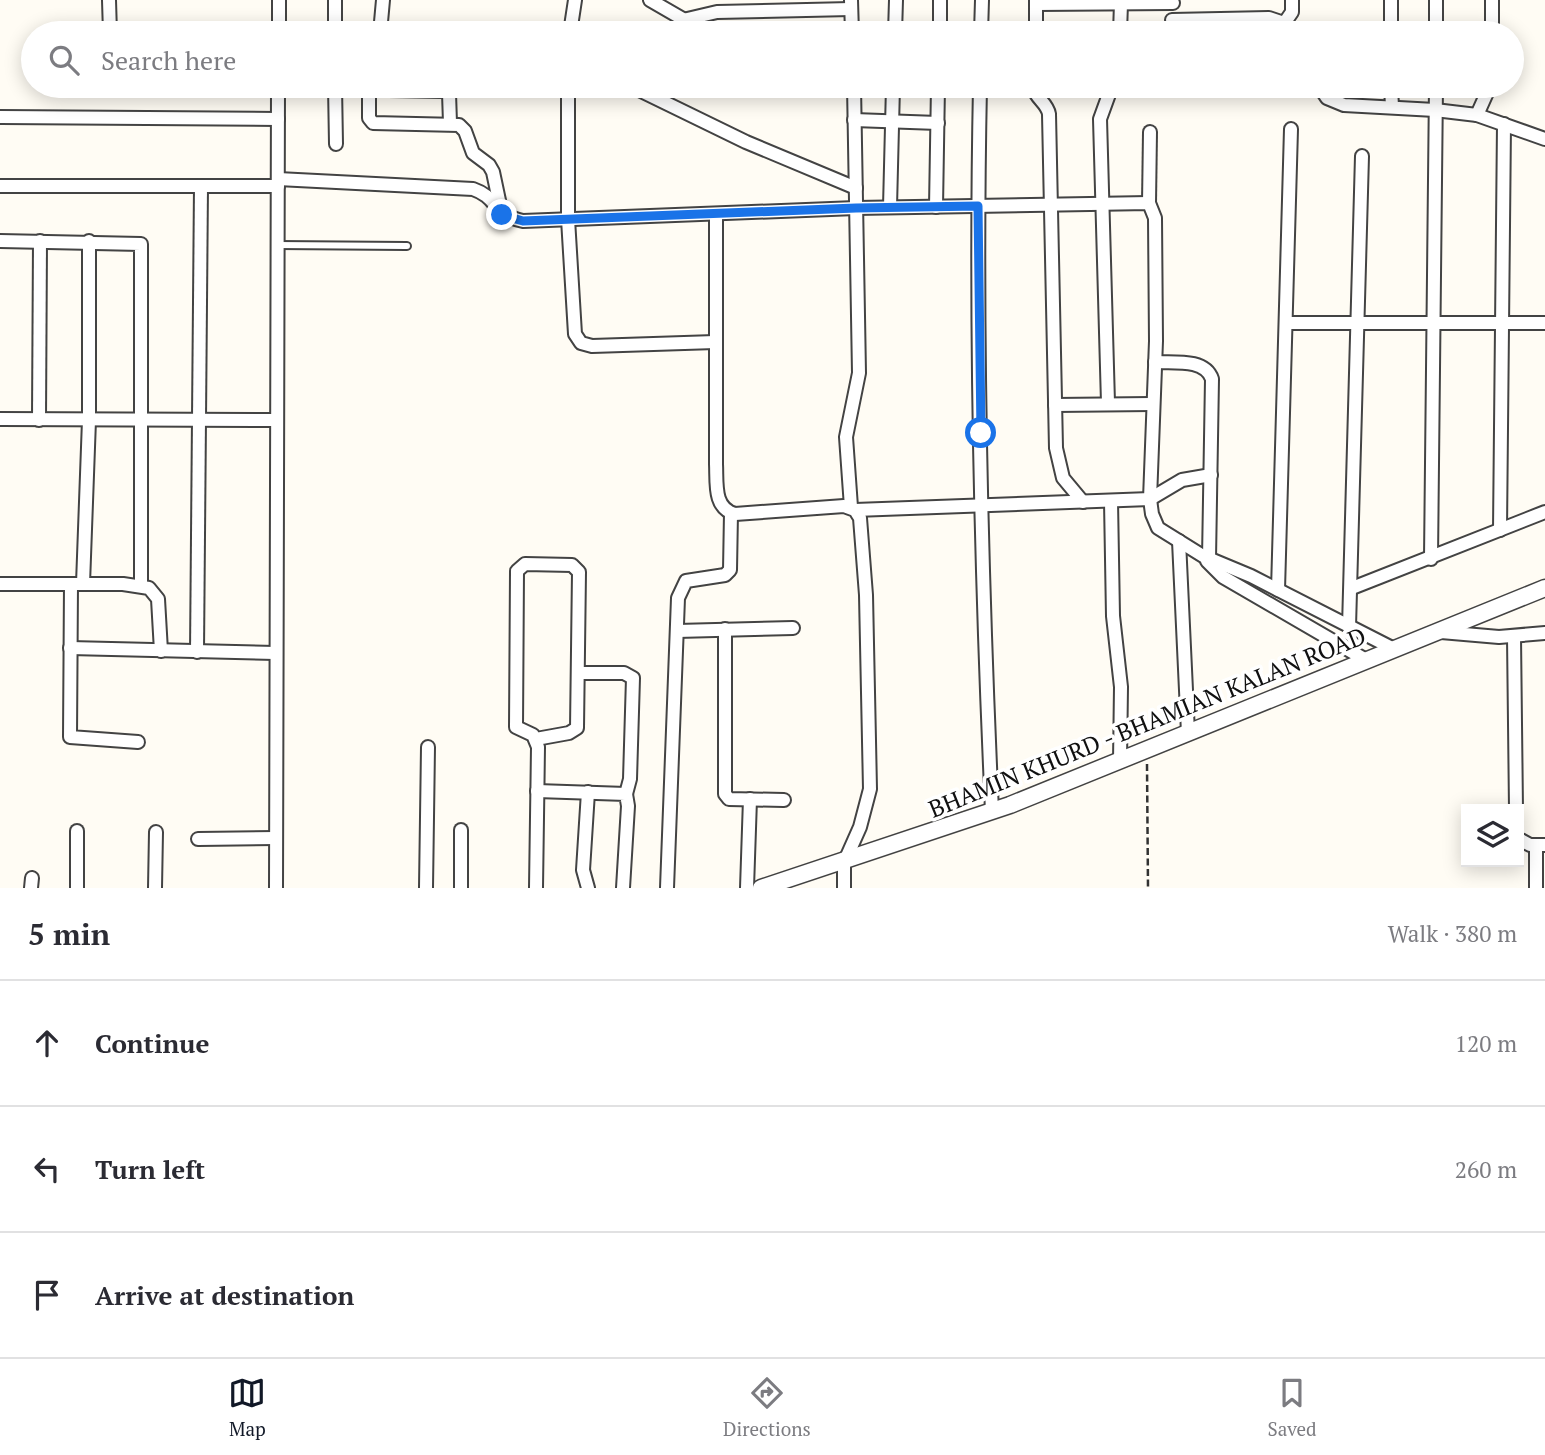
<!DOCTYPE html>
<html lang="en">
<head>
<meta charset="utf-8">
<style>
  :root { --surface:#fff; --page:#f7f7f7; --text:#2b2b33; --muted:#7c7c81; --line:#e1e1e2; --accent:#111827 }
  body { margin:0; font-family:"PT Serif",serif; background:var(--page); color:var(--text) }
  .controls { position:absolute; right:21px; bottom:21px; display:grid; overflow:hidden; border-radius:0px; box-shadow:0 4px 18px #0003 }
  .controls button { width:63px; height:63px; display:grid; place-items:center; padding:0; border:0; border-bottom:2px solid var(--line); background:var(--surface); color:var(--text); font:35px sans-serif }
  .stop { position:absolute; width:21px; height:21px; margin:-16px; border:5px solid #1a73e8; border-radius:50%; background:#fff }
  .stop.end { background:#1a73e8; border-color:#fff; box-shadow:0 2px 7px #0008 }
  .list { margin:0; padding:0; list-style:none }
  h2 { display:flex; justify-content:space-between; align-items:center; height:91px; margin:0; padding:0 28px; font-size:30px }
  h2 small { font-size:23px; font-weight:400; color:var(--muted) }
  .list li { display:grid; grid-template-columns:46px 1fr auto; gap:21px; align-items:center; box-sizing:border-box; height:126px; padding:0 28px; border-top:2px solid var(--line) }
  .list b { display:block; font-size:26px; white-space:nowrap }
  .list em { font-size:23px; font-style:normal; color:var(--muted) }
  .icon { flex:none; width:38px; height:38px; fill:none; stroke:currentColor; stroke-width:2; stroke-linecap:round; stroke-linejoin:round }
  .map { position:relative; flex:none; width:1545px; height:888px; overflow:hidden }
  .search { position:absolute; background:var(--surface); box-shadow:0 4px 18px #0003; left:21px; right:21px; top:21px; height:77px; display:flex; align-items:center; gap:18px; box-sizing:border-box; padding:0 24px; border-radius:38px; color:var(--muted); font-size:26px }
  .sheet { height:469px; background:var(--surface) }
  nav { display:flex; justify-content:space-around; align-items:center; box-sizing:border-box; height:98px; border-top:2px solid var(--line); background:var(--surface); font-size:19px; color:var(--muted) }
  nav a { display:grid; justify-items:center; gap:4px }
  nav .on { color:var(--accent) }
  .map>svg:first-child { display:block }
</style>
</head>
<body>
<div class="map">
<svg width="1545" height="888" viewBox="0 0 1545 888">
  <rect width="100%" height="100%" fill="#fffcf4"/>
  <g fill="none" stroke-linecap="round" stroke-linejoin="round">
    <defs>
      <polyline id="service" points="277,245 407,246"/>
      <g id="minor">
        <polyline points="109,0 110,33"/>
        <polyline points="335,0 335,33"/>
        <polyline points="650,0 707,33"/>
        <polyline points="851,0 852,33"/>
        <polyline points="1036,0 1036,33"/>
        <polyline points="1391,0 1391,33"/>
        <polyline points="1436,0 1436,33"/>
        <polyline points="1492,0 1492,33"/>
        <polyline points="1036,4 1173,3"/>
        <polyline points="683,20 717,12 851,9"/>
        <polyline points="1172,20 1269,18 1281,22 1284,33"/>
        <polyline points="1283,25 1292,12 1292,0"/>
        <polyline points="279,33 279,0"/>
        <polyline points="380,33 383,0"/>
        <polyline points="570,33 575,0"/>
        <polyline points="895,33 896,0"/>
        <polyline points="940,33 940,0"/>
        <polyline points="981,33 982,0"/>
        <polyline points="1120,33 1121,3"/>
        <polyline points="335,86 336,144"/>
        <polyline points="568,86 568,219 575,334 581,343 592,346 715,342"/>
        <polyline points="631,86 746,142 856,188"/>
        <path d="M980,86C975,327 981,570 992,811"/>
        <path d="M1034,86C1034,98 1047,102 1049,114L1056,448L1063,478L1083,502"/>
        <polyline points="1319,86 1327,98 1344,105 1435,110 1477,115 1545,139"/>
        <polyline points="1391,86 1392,107"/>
        <polyline points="278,88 444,91 449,93 450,123"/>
        <polyline points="369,90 369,118 373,123 459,125 465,131 473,153 489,165 493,172 501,210"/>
        <polyline points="1477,115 1490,86"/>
        <polyline points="0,117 278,119"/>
        <polyline points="854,120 938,123"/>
        <path d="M278,179L473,189C499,198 491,214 523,221L856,208L1149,203L1155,218L1156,341L1150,499L1152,514L1158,528L1203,556L1251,576L1394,649"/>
        <polyline points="0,186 278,186"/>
        <polyline points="1149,203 1150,132"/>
        <polyline points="890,207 893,86"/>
        <polyline points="936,207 938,86"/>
        <path d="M716,214V464C717,483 713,508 735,514L844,506L855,510L860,518L866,595L870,789L860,827L844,863V888"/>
        <polyline points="0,241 141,244 141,585"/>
        <polyline points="1287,323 1545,323"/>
        <path d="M1155,362C1173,363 1205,358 1212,379L1209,559"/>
        <polyline points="1108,403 1100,119 1112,86"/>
        <polyline points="1055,405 1152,404"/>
        <polyline points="0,419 276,420"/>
        <polyline points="39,420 40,241"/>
        <polyline points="1111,501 1113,616 1121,687 1120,761"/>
        <polyline points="851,507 846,437 859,373 854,86"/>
        <polyline points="855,510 1150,499 1182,480 1211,475"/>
        <polyline points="1500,530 1504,124"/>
        <polyline points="1179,541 1188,733"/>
        <polyline points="1431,559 1436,86"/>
        <polyline points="1207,561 1223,577 1366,660"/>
        <polyline points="0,584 123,584 149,588 158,599 161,651"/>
        <polyline points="71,584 70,737 138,742"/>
        <polyline points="83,584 89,420 89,241"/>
        <polyline points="1352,588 1545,512"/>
        <polyline points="1278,590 1291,129"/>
        <polyline points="1349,627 1362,156"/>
        <polyline points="725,629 725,794 729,799 784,800"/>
        <polyline points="677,631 793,628"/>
        <polyline points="1441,632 1499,637 1545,633"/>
        <polyline points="1514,637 1516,809"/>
        <polyline points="70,648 275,653"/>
        <polyline points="197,652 201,186"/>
        <polyline points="578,673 624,673 633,678 630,779 626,794"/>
        <polyline points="537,791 626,794 628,806 623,888"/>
        <polyline points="588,792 583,870 588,888"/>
        <polyline points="461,830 461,888"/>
        <polyline points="198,839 276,838"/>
        <polyline points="1519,839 1530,845 1545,845"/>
        <polyline points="1536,845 1536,888"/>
        <polyline points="31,888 32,878"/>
        <polyline points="77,888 77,831"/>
        <polyline points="155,888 156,832"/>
        <polyline points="276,888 278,86"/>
        <polyline points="426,888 428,747"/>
        <polyline points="536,888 538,747 533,735 516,727 517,571 525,564 572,565 579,572 577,728 569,733 536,739"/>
        <polyline points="667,888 678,598 686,581 725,575 730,570 731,513"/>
        <polyline points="747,888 750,799"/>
      </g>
      <polyline id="tertiary" points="761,888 1010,805 1545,588"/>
    </defs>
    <use href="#service" stroke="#434343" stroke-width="10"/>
    <use href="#minor" stroke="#434343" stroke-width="16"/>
    <use href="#tertiary" stroke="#434343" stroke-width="19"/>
    <polyline stroke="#323232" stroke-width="2.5" stroke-dasharray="7 3.5" stroke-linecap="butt" points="1147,764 1148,888"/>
    <use href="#service" stroke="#fff" stroke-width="6"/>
    <use href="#minor" stroke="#fff" stroke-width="12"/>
    <use href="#tertiary" stroke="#fff" stroke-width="16"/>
  </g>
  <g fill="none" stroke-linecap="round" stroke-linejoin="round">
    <polyline stroke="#1a73e8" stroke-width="9" points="502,215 523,221 856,208 978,206 981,433"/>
  </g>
  <g text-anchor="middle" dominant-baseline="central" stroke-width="7" stroke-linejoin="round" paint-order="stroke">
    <g font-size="24" fill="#101010" stroke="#fff">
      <text transform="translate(1147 722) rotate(-22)">BHAMIN KHURD - BHAMIAN KALAN ROAD</text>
    </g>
  </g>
</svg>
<div class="controls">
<button><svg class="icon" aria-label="layers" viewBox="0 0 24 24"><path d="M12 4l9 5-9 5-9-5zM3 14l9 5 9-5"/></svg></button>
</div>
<div class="stop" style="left:981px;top:433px"></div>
<div class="stop end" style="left:502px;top:215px"></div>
<div class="search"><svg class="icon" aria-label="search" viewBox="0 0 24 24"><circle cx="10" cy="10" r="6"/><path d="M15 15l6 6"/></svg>Search here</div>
</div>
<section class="sheet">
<h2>5 min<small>Walk · 380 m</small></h2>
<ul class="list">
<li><svg class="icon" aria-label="ahead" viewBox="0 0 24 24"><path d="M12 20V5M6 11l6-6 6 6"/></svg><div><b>Continue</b></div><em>120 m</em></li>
<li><svg class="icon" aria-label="left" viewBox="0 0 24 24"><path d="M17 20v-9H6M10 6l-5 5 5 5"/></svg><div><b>Turn left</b></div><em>260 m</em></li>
<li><svg class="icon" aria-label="arrive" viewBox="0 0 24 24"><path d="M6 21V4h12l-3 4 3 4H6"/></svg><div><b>Arrive at destination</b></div></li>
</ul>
</section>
<nav>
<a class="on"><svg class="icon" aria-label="map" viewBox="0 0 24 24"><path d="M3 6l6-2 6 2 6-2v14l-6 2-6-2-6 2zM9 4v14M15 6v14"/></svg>Map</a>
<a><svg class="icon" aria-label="directions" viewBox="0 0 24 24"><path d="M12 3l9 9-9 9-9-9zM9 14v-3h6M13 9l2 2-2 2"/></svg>Directions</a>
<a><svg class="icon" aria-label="saved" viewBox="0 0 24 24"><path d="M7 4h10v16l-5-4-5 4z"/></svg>Saved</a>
</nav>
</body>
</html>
